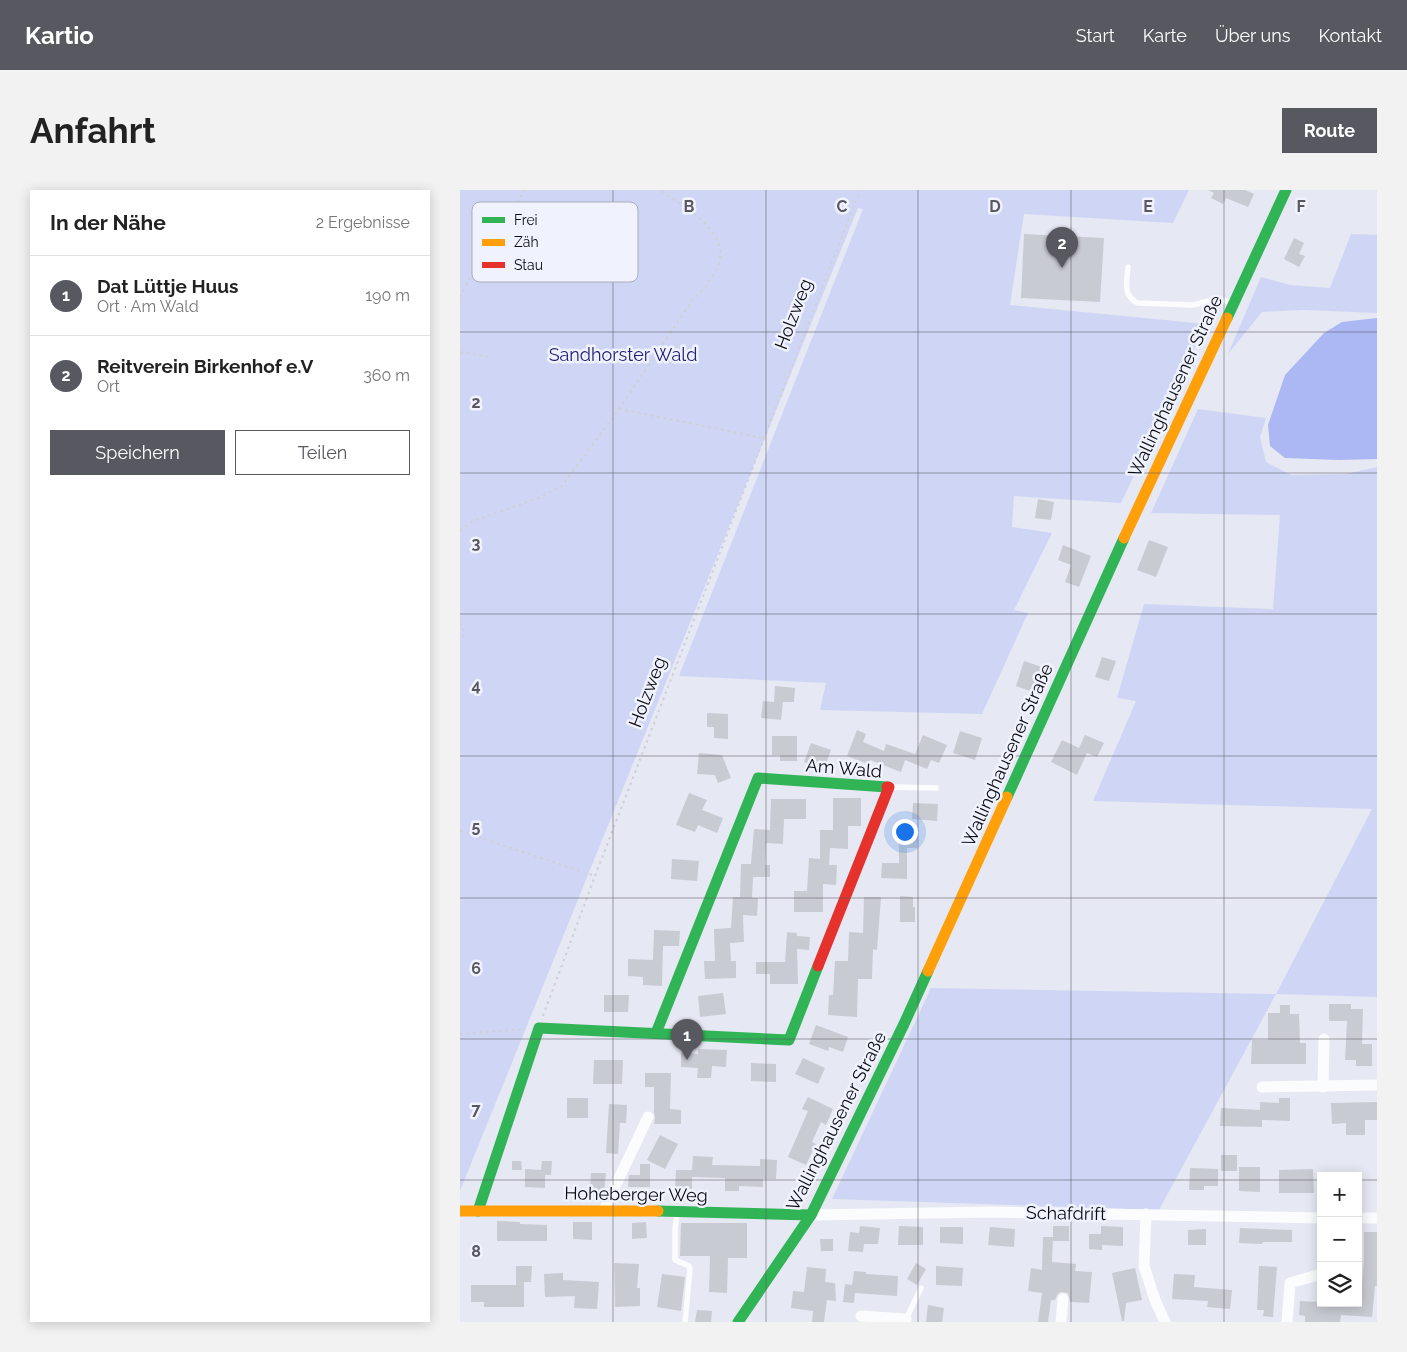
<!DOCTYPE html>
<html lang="de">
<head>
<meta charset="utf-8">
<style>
  :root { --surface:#fff; --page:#f2f2f2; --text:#222; --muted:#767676; --line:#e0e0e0; --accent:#575860 }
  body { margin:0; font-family:Raleway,sans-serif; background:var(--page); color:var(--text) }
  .controls { position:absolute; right:15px; bottom:15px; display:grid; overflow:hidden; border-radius:0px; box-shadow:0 2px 12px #0003 }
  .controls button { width:45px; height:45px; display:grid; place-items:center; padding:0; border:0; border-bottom:1px solid var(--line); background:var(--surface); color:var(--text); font:25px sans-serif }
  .you { position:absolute; left:444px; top:641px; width:18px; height:18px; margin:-12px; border:4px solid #fff; border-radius:50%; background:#1a73e8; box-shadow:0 0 0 8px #1a73e833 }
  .badge { display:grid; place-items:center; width:32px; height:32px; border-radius:50%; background:var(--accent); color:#fff; font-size:16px; font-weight:700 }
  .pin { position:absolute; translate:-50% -41px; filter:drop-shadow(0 1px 2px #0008) }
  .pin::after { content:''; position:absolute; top:26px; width:18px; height:15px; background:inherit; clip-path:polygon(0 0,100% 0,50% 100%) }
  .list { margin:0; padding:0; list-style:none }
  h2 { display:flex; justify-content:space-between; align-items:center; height:65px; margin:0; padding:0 20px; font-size:21px }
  h2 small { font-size:16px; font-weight:400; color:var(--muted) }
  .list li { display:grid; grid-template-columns:32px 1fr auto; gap:15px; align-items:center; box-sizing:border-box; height:80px; padding:0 20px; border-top:1px solid var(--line) }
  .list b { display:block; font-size:19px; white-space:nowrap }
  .list p { margin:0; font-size:16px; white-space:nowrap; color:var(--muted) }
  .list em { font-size:16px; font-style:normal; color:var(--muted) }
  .actions { display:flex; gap:10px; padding:15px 20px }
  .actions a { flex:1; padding:11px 0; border:1px solid var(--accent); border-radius:0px; text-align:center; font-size:18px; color:var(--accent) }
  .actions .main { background:var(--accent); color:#fff }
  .icon { flex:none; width:28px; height:28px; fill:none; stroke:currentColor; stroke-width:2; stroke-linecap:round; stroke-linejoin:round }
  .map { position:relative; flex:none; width:917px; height:1132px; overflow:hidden; border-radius:0px }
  header { display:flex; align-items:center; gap:30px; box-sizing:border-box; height:70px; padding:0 25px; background:var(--accent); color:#fff }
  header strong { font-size:24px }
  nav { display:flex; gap:28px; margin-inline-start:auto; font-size:18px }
  .intro { display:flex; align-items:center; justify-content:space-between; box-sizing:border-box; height:120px; padding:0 30px }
  h1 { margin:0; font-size:35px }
  .button { padding:12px 22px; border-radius:0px; background:var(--accent); color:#fff; font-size:18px; font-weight:700 }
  main { display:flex; gap:30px; padding:0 30px }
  aside { flex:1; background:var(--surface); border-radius:0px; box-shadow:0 2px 12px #0003 }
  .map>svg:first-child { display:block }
</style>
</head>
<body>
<header>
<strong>Kartio</strong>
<nav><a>Start</a><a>Karte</a><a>Über uns</a><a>Kontakt</a></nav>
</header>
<div class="intro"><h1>Anfahrt</h1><a class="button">Route</a></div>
<main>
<aside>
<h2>In der Nähe<small>2 Ergebnisse</small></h2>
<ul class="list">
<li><span class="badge">1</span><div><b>Dat Lüttje Huus</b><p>Ort · Am Wald</p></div><em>190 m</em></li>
<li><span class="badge">2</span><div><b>Reitverein Birkenhof e.V</b><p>Ort</p></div><em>360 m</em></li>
</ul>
<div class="actions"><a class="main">Speichern</a><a>Teilen</a></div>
</aside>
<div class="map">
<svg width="917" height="1132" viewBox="0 0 917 1132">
  <rect width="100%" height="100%" fill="#e6e8f3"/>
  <g fill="#cfd6f5">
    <polygon points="0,0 729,0 713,33 564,24 550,115 746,134 661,313 554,306 552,337 592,343 554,420 568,423 522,524 360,520 366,493 219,486 403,19 398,18 0,1001"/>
    <polygon points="891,44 917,45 917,123 844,120 802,122 768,164 801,87 830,95 870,98"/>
    <polygon points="738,219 806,228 800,247 806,272 831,285 886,284 917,277 917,807 816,804 699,1020 372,1009 471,798 816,804 912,619 633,611 676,511 657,508 684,414 813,419 820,325 691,323"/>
  </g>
  <polygon fill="#acb8f4" points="917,128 917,269 879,270 825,268 810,256 808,235 825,185 864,143 882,132"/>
  <g fill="#c9cbd3">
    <polygon points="748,0 785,0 794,4 788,17 766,8 763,14 751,8 754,3"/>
    <polygon points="564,44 644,48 640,112 561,108"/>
    <polygon points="834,48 844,53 839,64 845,66 839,77 824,69"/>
    <polygon points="578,309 594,312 591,330 575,328"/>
    <polygon points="689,350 708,357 696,387 677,380"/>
    <polygon points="603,355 631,366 619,397 605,392 611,375 598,370"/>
    <polygon points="642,467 656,471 649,491 635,487"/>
    <polygon points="564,471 585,478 576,503 556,496"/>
    <polygon points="315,496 335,498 334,512 323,512 321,530 301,528 303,511 314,512"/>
    <polygon points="247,523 268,524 268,549 254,548 254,537 247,537"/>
    <polygon points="397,540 406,544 403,552 424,561 426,554 455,564 463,545 487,555 479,573 471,570 467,579 445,570 441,582 410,570 408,574 387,566"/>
    <polygon points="500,541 522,548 515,570 493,563"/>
    <polygon points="625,545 644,553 637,567 627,563 617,585 591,572 602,550 619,558"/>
    <polygon points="312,546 337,546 337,571 320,571 320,565 312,565"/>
    <polygon points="351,553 371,560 364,579 344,572"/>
    <polygon points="239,563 262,565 271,588 258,593 255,585 237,584"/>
    <polygon points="229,603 247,610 242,620 263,628 257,643 238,635 235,642 216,635"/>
    <polygon points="373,608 401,608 401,636 388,636 388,659 370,658 369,675 377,675 376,695 363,694 363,722 334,722 334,701 347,701 349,668 360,669 360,640 373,640"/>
    <polygon points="311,609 346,609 346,629 324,629 323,654 306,653 305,675 310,675 310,687 293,687 292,708 298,708 297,726 283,725 284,752 270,753 271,771 276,771 276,788 245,789 244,771 255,771 254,739 271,738 273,707 280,707 281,674 291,674 294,639 310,640"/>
    <polygon points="453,613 478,614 477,631 452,629"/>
    <polygon points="439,643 458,643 457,658 447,658 447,689 421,688 422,673 439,673"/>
    <polygon points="212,669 239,671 237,691 211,689"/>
    <polygon points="440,706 453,707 453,717 455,717 455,732 440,732"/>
    <polygon points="404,707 421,707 417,760 413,759 412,789 398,789 397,827 368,825 369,805 373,805 375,771 388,771 389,742 403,743"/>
    <polygon points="194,740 220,741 219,756 203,756 202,796 183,795 183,787 168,786 168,769 193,770"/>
    <polygon points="327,742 337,743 337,746 350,747 349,760 337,759 338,794 310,794 310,784 296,784 296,772 325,772"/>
    <polygon points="263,803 266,824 240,827 238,806"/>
    <polygon points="144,805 169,805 168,822 144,822"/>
    <polygon points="869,814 891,814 891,819 903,819 902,854 912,854 912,876 896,876 896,870 885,870 887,831 869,831"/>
    <polygon points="820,815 830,815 830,824 839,824 840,853 846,853 846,874 791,874 792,850 808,850 808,823 820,823"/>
    <polygon points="356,835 388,847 383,862 369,857 368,861 349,854"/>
    <polygon points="238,859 267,860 266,877 252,876 251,888 237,888 238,878 221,877 221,863 238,864"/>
    <polygon points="343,868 365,878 358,894 335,884"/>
    <polygon points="134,870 163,870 162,894 133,894"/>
    <polygon points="291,873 316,874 316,892 291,891"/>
    <polygon points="185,883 211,883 210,919 221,920 221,934 194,934 195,927 194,922 194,897 185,897"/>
    <polygon points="348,907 373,919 366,935 361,932 352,952 356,954 346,975 328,967 348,921 342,919"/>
    <rect x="107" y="908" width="21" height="20"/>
    <polygon points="819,908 830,908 830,931 802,930 802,937 760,936 761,918 800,920 800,912 819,913"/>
    <polygon points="917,912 917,930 905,930 905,945 886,945 886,933 872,934 871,913"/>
    <polygon points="149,914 167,915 166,933 160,933 158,964 146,963"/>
    <polygon points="200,945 218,954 205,979 187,970"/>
    <rect x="761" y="965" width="16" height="16"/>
    <polygon points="233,966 253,967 252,975 300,976 300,969 317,970 316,989 303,989 303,997 279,996 279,1001 265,1001 265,988 232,987 232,999 215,998 216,980 232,980"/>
    <polygon points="52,971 61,971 62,980 52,980"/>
    <polygon points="82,971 92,971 91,985 85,985 85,998 65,997 65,979 81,980"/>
    <polygon points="180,974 190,974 190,997 168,997 169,985 180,985"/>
    <polygon points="779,977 800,977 800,1002 779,1001"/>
    <polygon points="730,978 758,979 758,996 744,996 744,1000 729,1000"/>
    <polygon points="853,979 854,1003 819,1003 819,980"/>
    <polygon points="131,983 146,983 144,1002 130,1002"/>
    <polygon points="37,1031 60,1032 60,1034 87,1035 87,1051 37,1051"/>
    <polygon points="113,1032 132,1032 132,1050 113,1049"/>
    <polygon points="186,1032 187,1048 172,1049 172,1033"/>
    <polygon points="221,1033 287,1033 287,1068 268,1068 267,1103 249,1102 250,1066 220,1066"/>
    <polygon points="400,1036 420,1038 418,1054 404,1054 403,1062 388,1061 390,1042 399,1043"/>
    <polygon points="439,1036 463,1037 463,1055 438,1055"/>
    <rect x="593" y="1036" width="16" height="15"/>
    <polygon points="641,1036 663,1037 663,1056 642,1055 642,1060 629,1059 629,1044 641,1044"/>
    <polygon points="480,1037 503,1037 503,1054 480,1053"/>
    <polygon points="530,1037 555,1039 554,1057 528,1055"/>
    <polygon points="780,1038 832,1040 832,1052 803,1052 802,1054 779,1053"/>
    <polygon points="746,1039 746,1055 728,1055 728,1040"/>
    <polygon points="904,1042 917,1042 917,1096 915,1096 912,1127 881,1125 880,1132 845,1132 845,1126 839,1125 840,1111 859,1112 859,1113 898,1113 898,1108 901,1108 904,1069"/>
    <polygon points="583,1047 593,1047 592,1072 616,1074 615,1081 632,1082 629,1113 610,1112 608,1103 600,1102 597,1105 595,1110 591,1110 588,1132 578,1132 582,1103 568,1101 571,1078 582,1080"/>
    <polygon points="360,1049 373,1049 373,1061 361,1061"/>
    <polygon points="154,1073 179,1074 177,1098 180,1098 180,1116 155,1117"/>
    <polygon points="456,1073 466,1079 457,1095 447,1089"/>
    <polygon points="56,1076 72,1076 71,1092 64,1092 64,1117 24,1117 24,1112 11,1112 11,1095 56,1095"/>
    <polygon points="476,1076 503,1078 502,1096 476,1095"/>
    <polygon points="799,1076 817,1077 813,1127 803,1126 804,1120 797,1120"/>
    <polygon points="347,1077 366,1079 365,1092 375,1093 376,1111 367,1110 364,1132 352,1132 353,1121 331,1118 333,1101 344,1102"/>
    <polygon points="675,1078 682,1110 666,1113 664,1131 662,1131 652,1083"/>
    <polygon points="394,1081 406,1082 406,1084 438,1086 437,1106 395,1103 394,1113 383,1112 385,1094 392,1095"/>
    <polygon points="103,1083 103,1090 139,1092 137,1119 114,1118 115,1106 85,1107 84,1084"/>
    <polygon points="202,1084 225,1087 221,1121 197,1117"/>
    <polygon points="714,1084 735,1085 734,1097 772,1100 770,1119 747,1117 748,1111 712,1109"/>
    <polygon points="468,1115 484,1118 482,1132 466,1132"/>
    <polygon points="237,1120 252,1121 251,1132 235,1132"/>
  </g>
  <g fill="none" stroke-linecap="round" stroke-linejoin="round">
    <g stroke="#d0d0d4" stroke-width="2" stroke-dasharray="2.5 4" stroke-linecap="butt">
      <polyline points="0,107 14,80 65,0"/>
      <polyline points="0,162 30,167"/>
      <polyline points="159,219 303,248"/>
      <path d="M0,341L11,332L81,307L102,296L159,219L234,108C243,102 247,94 253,85C255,82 258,78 259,74C269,40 222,16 200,0"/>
      <polyline points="0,433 5,444 0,449"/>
      <polyline points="0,641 135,686"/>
      <polyline points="83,826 135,686 400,0"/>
      <polyline points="0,844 65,839"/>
    </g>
    <g stroke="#fbfcfd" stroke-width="5.5">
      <path d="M668,77C667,91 662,106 678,113L733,115L757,109L772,112"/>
      <polyline points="429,597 476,598"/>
      <polyline points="217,1024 215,1039 215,1070 229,1076 230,1079 225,1132"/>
      <polyline points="446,1129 461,1098"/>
    </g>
    <g stroke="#fbfcfd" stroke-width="11">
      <polyline points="802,897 917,895"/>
      <polyline points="863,897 864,849"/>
      <polyline points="144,1020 188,927"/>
      <polyline points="686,1024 684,1076 695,1110 705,1132"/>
      <polyline points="351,1025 531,1022 861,1028"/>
      <polyline points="898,1028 917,1028"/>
      <polyline points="401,1126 446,1129 446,1132"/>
      <polyline points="601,1132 603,1109"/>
      <polyline points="827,1132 830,1093 861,1084"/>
    </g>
    <g stroke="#30b455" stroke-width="11">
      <polyline points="767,128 826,0"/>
      <polyline points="547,607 664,348"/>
      <polyline points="196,843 298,588 427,597"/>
      <polyline points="18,1021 79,838 329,850 358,776"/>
      <polyline points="198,1021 351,1025"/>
      <polyline points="278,1132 351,1025 444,834 468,781"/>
    </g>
    <g stroke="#ff9f0a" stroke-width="11">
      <polyline points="664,348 767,128"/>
      <polyline points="468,781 547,607"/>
      <polyline points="0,1021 198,1021"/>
    </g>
    <polyline stroke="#e5322d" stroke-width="11" points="358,776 429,597 427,597"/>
  </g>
  <path fill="none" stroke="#575860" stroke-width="1" stroke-opacity="0.55" d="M153,0V1132M306,0V1132M458,0V1132M611,0V1132M764,0V1132M0,142H917M0,283H917M0,424H917M0,566H917M0,708H917M0,849H917M0,990H861M898,990H917"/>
  <g text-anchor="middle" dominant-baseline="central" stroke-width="5" stroke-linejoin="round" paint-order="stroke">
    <g font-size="18" fill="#0a0b11" stroke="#f0f3fe">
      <text transform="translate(333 124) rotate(-69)">Holzweg</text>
      <text transform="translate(715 196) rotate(-65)">Wallinghausener Straße</text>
      <text transform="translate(187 502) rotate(-69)">Holzweg</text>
      <text transform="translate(547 565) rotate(-66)">Wallinghausener Straße</text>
      <text transform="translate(384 578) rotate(5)">Am Wald</text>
      <text transform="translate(376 931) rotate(-63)">Wallinghausener Straße</text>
      <text transform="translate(176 1004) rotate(1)">Hoheberger Weg</text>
      <text transform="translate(606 1023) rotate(1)">Schafdrift</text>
    </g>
    <g font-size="18" fill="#22217c" stroke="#f0f3fe">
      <text x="163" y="164">Sandhorster Wald</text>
    </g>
  </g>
  <rect x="12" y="12" width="166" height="80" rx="8" fill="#f0f3fe" stroke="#abadb7" stroke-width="1"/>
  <rect x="22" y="27" width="23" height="6" fill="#30b455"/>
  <rect x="22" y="49" width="23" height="7" fill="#ff9f0a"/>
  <rect x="22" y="72" width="23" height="6" fill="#e5322d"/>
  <g font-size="14" fill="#0a0b11">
    <text x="54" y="35">Frei</text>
    <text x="54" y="57">Zäh</text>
    <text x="54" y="80">Stau</text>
  </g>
  <g font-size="16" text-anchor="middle" font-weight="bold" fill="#575860" stroke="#f0f3fe" stroke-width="5" stroke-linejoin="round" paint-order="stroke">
    <text x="229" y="22">B</text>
    <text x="382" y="22">C</text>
    <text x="535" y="22">D</text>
    <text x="688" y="22">E</text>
    <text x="841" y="22">F</text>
    <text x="16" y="218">2</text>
    <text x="16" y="359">3</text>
    <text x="16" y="501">4</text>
    <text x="16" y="642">5</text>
    <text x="16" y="784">6</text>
    <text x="16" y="925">7</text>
    <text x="16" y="1067">8</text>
  </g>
</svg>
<div class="controls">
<button>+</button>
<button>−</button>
<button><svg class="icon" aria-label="layers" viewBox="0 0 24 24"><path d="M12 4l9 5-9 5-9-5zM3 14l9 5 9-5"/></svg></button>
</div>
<div class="you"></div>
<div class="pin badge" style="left:227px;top:870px">1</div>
<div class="pin badge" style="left:602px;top:78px">2</div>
</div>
</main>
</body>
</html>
